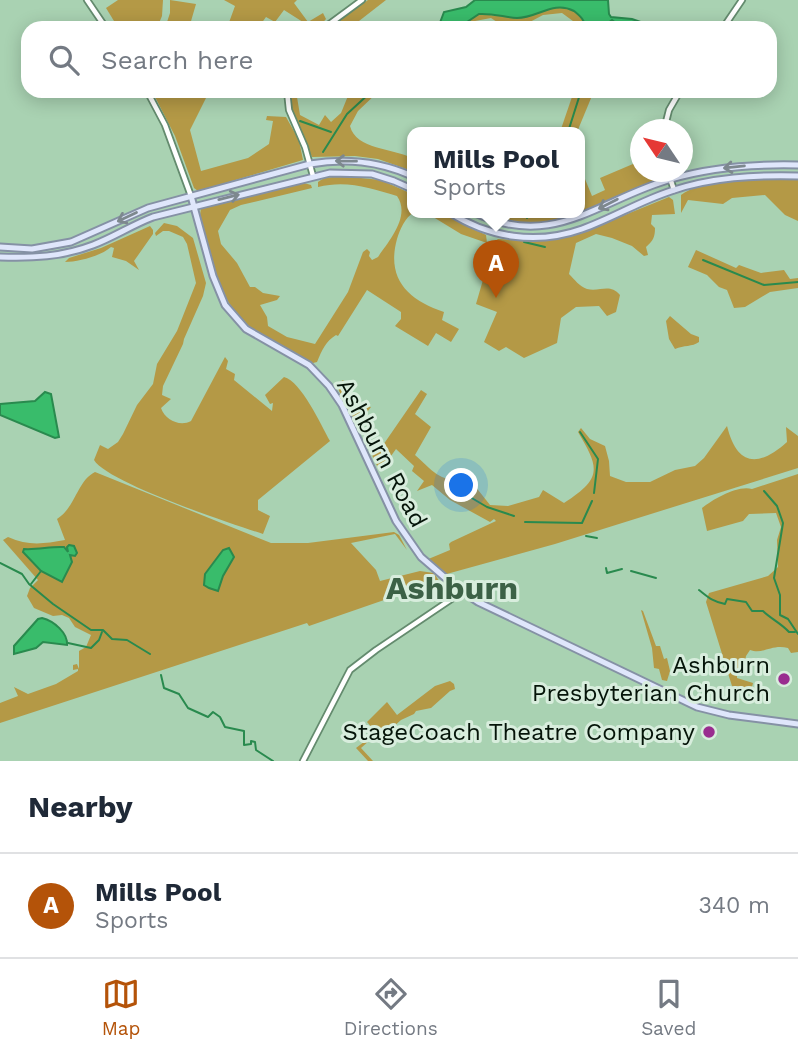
<!DOCTYPE html>
<html lang="en">
<head>
<meta charset="utf-8">
<style>
  :root { --surface:#fff; --page:#f6f6f7; --text:#1f2937; --muted:#747a83; --line:#e0e1e3; --accent:#b45309 }
  body { margin:0; font-family:"Work Sans",sans-serif; background:var(--page); color:var(--text) }
  .compass { position:absolute; left:630px; top:119px; width:63px; height:63px; border-radius:50%; background:var(--surface); box-shadow:0 4px 18px #0003; rotate:305deg }
  .you { position:absolute; left:462px; top:486px; width:24px; height:24px; margin:-18px; border:5px solid #fff; border-radius:50%; background:#1a73e8; box-shadow:0 0 0 10px #1a73e833 }
  .badge { display:grid; place-items:center; width:46px; height:46px; border-radius:50%; background:var(--accent); color:#fff; font-size:23px; font-weight:700 }
  .pin { position:absolute; translate:-50% -58px; filter:drop-shadow(0 2px 4px #0008) }
  .pin::after { content:''; position:absolute; top:37px; width:24px; height:21px; background:inherit; clip-path:polygon(0 0,100% 0,50% 100%) }
  .popup { position:absolute; left:407px; top:127px; width:178px; height:91px; box-sizing:border-box; display:grid; place-content:center; border-radius:14px; background:var(--surface); filter:drop-shadow(0 2px 5px #0005); font-size:23px; white-space:nowrap; color:var(--muted) }
  .popup b { font-size:26px; color:var(--text) }
  .popup::after { content:''; position:absolute; left:50%; top:100%; margin-left:-14px; border:14px solid transparent; border-top-color:var(--surface) }
  .list { margin:0; padding:0; list-style:none }
  h2 { display:flex; justify-content:space-between; align-items:center; height:91px; margin:0; padding:0 28px; font-size:30px }
  h2 small { font-size:23px; font-weight:400; color:var(--muted) }
  .list li { display:grid; grid-template-columns:46px 1fr auto; gap:21px; align-items:center; box-sizing:border-box; height:105px; padding:0 28px; border-top:2px solid var(--line) }
  .list b { display:block; font-size:26px; white-space:nowrap }
  .list p { margin:0; font-size:23px; white-space:nowrap; color:var(--muted) }
  .list em { font-size:23px; font-style:normal; color:var(--muted) }
  .icon { flex:none; width:38px; height:38px; fill:none; stroke:currentColor; stroke-width:2; stroke-linecap:round; stroke-linejoin:round }
  .map { position:relative; flex:none; width:798px; height:761px; overflow:hidden }
  .search { position:absolute; background:var(--surface); box-shadow:0 4px 18px #0003; left:21px; right:21px; top:21px; height:77px; display:flex; align-items:center; gap:18px; box-sizing:border-box; padding:0 24px; border-radius:21px; color:var(--muted); font-size:26px }
  .sheet { height:196px; background:var(--surface) }
  nav { display:flex; justify-content:space-around; align-items:center; box-sizing:border-box; height:98px; border-top:2px solid var(--line); background:var(--surface); font-size:19px; color:var(--muted) }
  nav a { display:grid; justify-items:center; gap:4px }
  nav .on { color:var(--accent) }
  .map>svg:first-child { display:block }
</style>
</head>
<body>
<div class="map">
<svg width="798" height="761" viewBox="0 0 798 761">
  <rect width="100%" height="100%" fill="#a9d2b2"/>
  <g fill="#b49946">
    <polygon points="118,0 163,0 162,16 157,28 123,28 114,21 106,8"/>
    <polygon points="170,0 196,4 189,28 165,28 170,13"/>
    <polygon points="224,0 297,0 294,3 308,22 323,13 326,19 318,28 303,28 306,24 284,10 275,22 266,17 258,28 227,28 235,6"/>
    <polygon points="368,0 386,0 350,28 329,28"/>
    <path d="M558,5C570,7 584,15 586,28H577V24L562,13L543,15L528,23L526,28H506L491,18L475,21L467,28H458L479,14L519,18Z"/>
    <polygon points="152,91 214,91 207,96 190,130 201,171 248,158 269,144 273,121 266,120 267,116 286,117 299,140 303,160 198,191 194,188 175,136"/>
    <path d="M290,91H296L300,115L319,125L325,115L331,122L341,113L350,91L362,93L379,91L358,111L350,126C356,150 393,148 412,158V171L378,159L355,156L312,157L293,116Z"/>
    <polygon points="574,91 594,91 577,132 560,132"/>
    <path d="M640,161V172H663L662,177C620,194 546,240 503,217L502,212H580V167L592,196L605,190L600,178Z"/>
    <path d="M341,176L381,180L412,194V212H414C405,218 400,229 397,239C386,279 408,300 444,312L442,320L459,329L451,342L436,333L428,346L395,326L401,319V312L367,290L338,336L336,335C326,341 322,350 317,362L313,363C294,353 272,344 255,331C217,305 212,257 200,215L201,208L304,183L311,185L312,188L241,205L230,210L218,231L221,244L237,263L250,287H255L263,293L280,296L277,300L260,305L267,317L268,326L287,337L315,344L348,292L363,252L367,249L370,252L369,256L372,260L378,257C389,241 411,216 397,196C370,188 347,180 318,187V182L324,178Z"/>
    <path d="M769,179L798,180V221L785,215L765,195L732,198L723,204L688,200L681,213V195C704,179 742,181 769,179Z"/>
    <path d="M669,197L673,200L675,214L652,215L651,224L655,228C655,237 653,241 646,247L648,255L644,256L632,246L612,238L596,234L576,243L569,274C575,280 579,286 587,289C600,292 610,283 620,295L616,312L607,316L599,306L576,307L561,318L557,343L524,358L506,347L499,351L484,342L497,312L476,304L494,242L498,239L536,241L573,236Z"/>
    <polygon points="425,212 441,212 486,235 487,243 461,234"/>
    <path d="M164,223L177,226L193,238L206,283L203,296L184,339L183,344L163,386L162,395L171,399L161,408C165,420 180,427 191,421L225,357L228,361L226,369L235,374L234,380L272,411L273,403L270,404L265,395L284,377C301,381 321,425 330,441L258,500V510L270,516L263,534C232,524 108,483 94,460L100,445L108,449L118,442L123,434L137,405L153,384L157,364L177,331L196,283L187,244L183,237L169,231H163L156,236L155,233Z"/>
    <path d="M150,226L153,230V234L134,261L139,270L126,261L112,257L114,248L111,247C101,256 78,262 65,262L69,258L101,248Z"/>
    <polygon points="696,250 736,268 739,265 761,273 784,270 790,279 798,278 798,288 770,292 745,307 734,308 727,290 719,287 707,275 688,267"/>
    <path d="M670,316L691,334L699,337V342C692,347 684,345 675,349L669,339L666,321Z"/>
    <polygon points="343,380 345,383 344,385 365,406 371,407 357,425 339,391 338,385"/>
    <path d="M421,390L427,394L415,414L431,427L415,455C437,475 439,481 471,481L490,505L508,506L539,497L543,490L564,503C602,478 600,469 578,432L581,428L590,439L605,446L609,461L610,476L626,482H650L675,470L695,466L704,458L727,426C737,466 758,468 787,442L786,427L798,436V468L555,544L443,575L426,560L450,550L449,544L451,542L496,521L494,519L490,522L450,500L432,485L417,491L424,481L412,471L414,466L396,449L381,470H379L372,455L381,448Z"/>
    <path d="M95,472L271,543H308L394,532L399,535L407,550L395,534L351,543L376,570L380,581L420,571L434,573L439,581L309,626L307,623L0,723V703L18,696L14,687L28,694L56,684L78,671V669L73,670V665L77,664L79,669V651L86,647L91,635L75,627L69,618L62,615L53,616L34,608L27,596L30,588L38,580L3,540L8,537C28,546 43,544 65,540L57,519C76,507 77,481 95,472Z"/>
    <path d="M798,474V652L791,653L788,648C771,644 763,655 750,650L746,656L744,667L737,672V678L753,683L752,687L745,689L732,686L706,602L709,593L768,576L778,567L777,540L781,527L776,513L749,514L743,521L707,531L702,508C714,499 737,485 752,489Z"/>
    <polygon points="641,610 643,611 656,646 660,646 664,659 667,658 670,671 667,681 662,680 659,669 654,668 652,648"/>
    <polygon points="450,681 454,684 455,689 450,691 431,708 416,711 414,714 401,720 384,735 383,741 370,740 361,748 373,761 368,761 356,748 373,735 374,730 367,722 387,702 397,715 435,686"/>
  </g>
  <g fill="#39bc6b" stroke="#298a4e" stroke-width="2">
    <path d="M475,0H608L609,14L611,17L632,19L658,28H622L612,20L608,23V28H586C585,20 580,16 574,11C553,0 538,18 517,18C504,17 492,13 479,14L458,28H438L444,12L466,7Z"/>
    <polygon points="45,392 51,394 59,437 55,438 0,415 0,404 35,401"/>
    <path d="M69,545L74,546L77,553L75,556L70,555L72,562L62,582L41,571L23,552L24,549C38,550 51,546 64,547L68,552L67,547Z"/>
    <polygon points="229,548 234,557 223,576 218,591 209,588 204,585 205,574 223,550"/>
    <path d="M42,618C54,621 68,633 67,645L43,642L36,648L14,654V646L38,619Z"/>
  </g>
  <g fill="none" stroke-linecap="round" stroke-linejoin="round">
    <g stroke="#298a4e" stroke-width="2">
      <polyline points="300,121 331,132"/>
      <polyline points="568,132 581,91"/>
      <polyline points="323,152 347,114 372,91"/>
      <polyline points="527,218 529,212"/>
      <polyline points="524,242 545,247"/>
      <polyline points="703,260 764,285 798,282"/>
      <polyline points="580,432 598,459 594,493"/>
      <polyline points="453,487 487,507 514,516"/>
      <polyline points="764,491 777,506 783,523 774,578 780,595 780,615 788,619 798,634"/>
      <polyline points="525,522 582,523 592,501"/>
      <polyline points="586,536 597,538"/>
      <polyline points="0,563 22,574 29,584 53,604 91,630 103,630 112,639 127,640 150,654"/>
      <polyline points="606,568 607,573 622,569"/>
      <polyline points="631,571 656,578"/>
      <polyline points="31,584 41,571"/>
      <path d="M699,590C708,597 713,602 725,604L727,599L746,602L752,611H763C771,619 781,623 789,632H795"/>
      <polyline points="68,643 91,648 99,640 102,632"/>
      <polyline points="161,675 164,688 179,694 188,708 208,717 213,712 220,717 225,727 244,731 244,745 251,744 251,741 255,742 256,750 273,761"/>
    </g>
    <defs>
      <g id="minor">
        <polyline points="87,0 106,28"/>
        <polyline points="324,28 362,0"/>
        <polyline points="723,28 742,0"/>
        <polyline points="147,91 165,125 191,196"/>
        <polyline points="287,91 289,110 305,147 313,176"/>
        <polyline points="664,130 669,110 680,91"/>
        <polyline points="668,172 674,190"/>
        <polyline points="303,761 350,670 376,650 462,592"/>
      </g>
      <g id="major">
        <polyline points="191,196 213,276 225,305 246,329 309,365 329,386 342,405 396,521 421,557 457,588 478,602 697,707 729,715 798,724"/>
        <path d="M449,212C489,238 537,245 582,229C613,218 640,201 671,191C712,177 755,175 798,176"/>
        <path d="M473,212C553,251 598,200 671,179C712,167 755,164 798,165"/>
        <path d="M0,247L32,249L71,242L148,208L310,164C346,158 378,161 412,176"/>
        <path d="M0,257C32,258 62,257 93,245C114,237 132,225 153,217L330,173L372,174L394,181L412,189"/>
      </g>
    </defs>
    <use href="#minor" stroke="#648b6e" stroke-width="8"/>
    <use href="#major" stroke="#8591a5" stroke-width="9"/>
    <use href="#minor" stroke="#fff" stroke-width="4.5"/>
    <use href="#major" stroke="#dfe6fb" stroke-width="5"/>
  </g>
  <defs><path id="oneway-shaft" d="M-6 0H5M1.5-3L5.5 0L1.5 3" fill="none" stroke-width="1.6" stroke-linecap="round" stroke-linejoin="round" transform="scale(1.75)"/></defs>
  <g stroke="#7d888e">
    <use href="#oneway-shaft" transform="translate(346 161) rotate(-179)"/>
    <use href="#oneway-shaft" transform="translate(734 167) rotate(174)"/>
    <use href="#oneway-shaft" transform="translate(229 197) rotate(-14)"/>
    <use href="#oneway-shaft" transform="translate(608 204) rotate(153)"/>
    <use href="#oneway-shaft" transform="translate(127 217) rotate(155)"/>
  </g>
  <g fill="#992d8f" stroke="#d8eddd" stroke-width="2.5">
    <circle cx="784" cy="679" r="7"/>
    <circle cx="709" cy="732" r="7"/>
  </g>
  <g text-anchor="middle" dominant-baseline="central" stroke-width="6" stroke-linejoin="round" paint-order="stroke">
    <g font-size="24" fill="#051409" stroke="#d8eddd">
      <text transform="translate(382 453) rotate(62)">Ashburn Road</text>
    </g>
    <g font-size="24" fill="#051409" stroke="#d8eddd" text-anchor="end">
      <text x="770" y="665">Ashburn<tspan x="770" dy="28">Presbyterian Church</tspan></text>
      <text x="695" y="732">StageCoach Theatre Company</text>
    </g>
    <g font-size="32" font-weight="bold" fill="#3c6146" stroke="#d8eddd">
      <text x="452" y="588">Ashburn</text>
    </g>
  </g>
</svg>
<svg class="compass" viewBox="-18 -18 36 36"><path d="M0-13l5 13h-10z" fill="#e53935"/><path d="M0 13l5-13h-10z" fill="#747a83"/></svg>
<div class="you"></div>
<div class="pin badge" style="left:496px;top:298px">A</div>
<div class="popup"><b>Mills Pool</b>Sports</div>
<div class="search"><svg class="icon" aria-label="search" viewBox="0 0 24 24"><circle cx="10" cy="10" r="6"/><path d="M15 15l6 6"/></svg>Search here</div>
</div>
<section class="sheet">
<h2>Nearby<small></small></h2>
<ul class="list">
<li><span class="badge">A</span><div><b>Mills Pool</b><p>Sports</p></div><em>340 m</em></li>
</ul>
</section>
<nav>
<a class="on"><svg class="icon" aria-label="map" viewBox="0 0 24 24"><path d="M3 6l6-2 6 2 6-2v14l-6 2-6-2-6 2zM9 4v14M15 6v14"/></svg>Map</a>
<a><svg class="icon" aria-label="directions" viewBox="0 0 24 24"><path d="M12 3l9 9-9 9-9-9zM9 14v-3h6M13 9l2 2-2 2"/></svg>Directions</a>
<a><svg class="icon" aria-label="saved" viewBox="0 0 24 24"><path d="M7 4h10v16l-5-4-5 4z"/></svg>Saved</a>
</nav>
</body>
</html>
